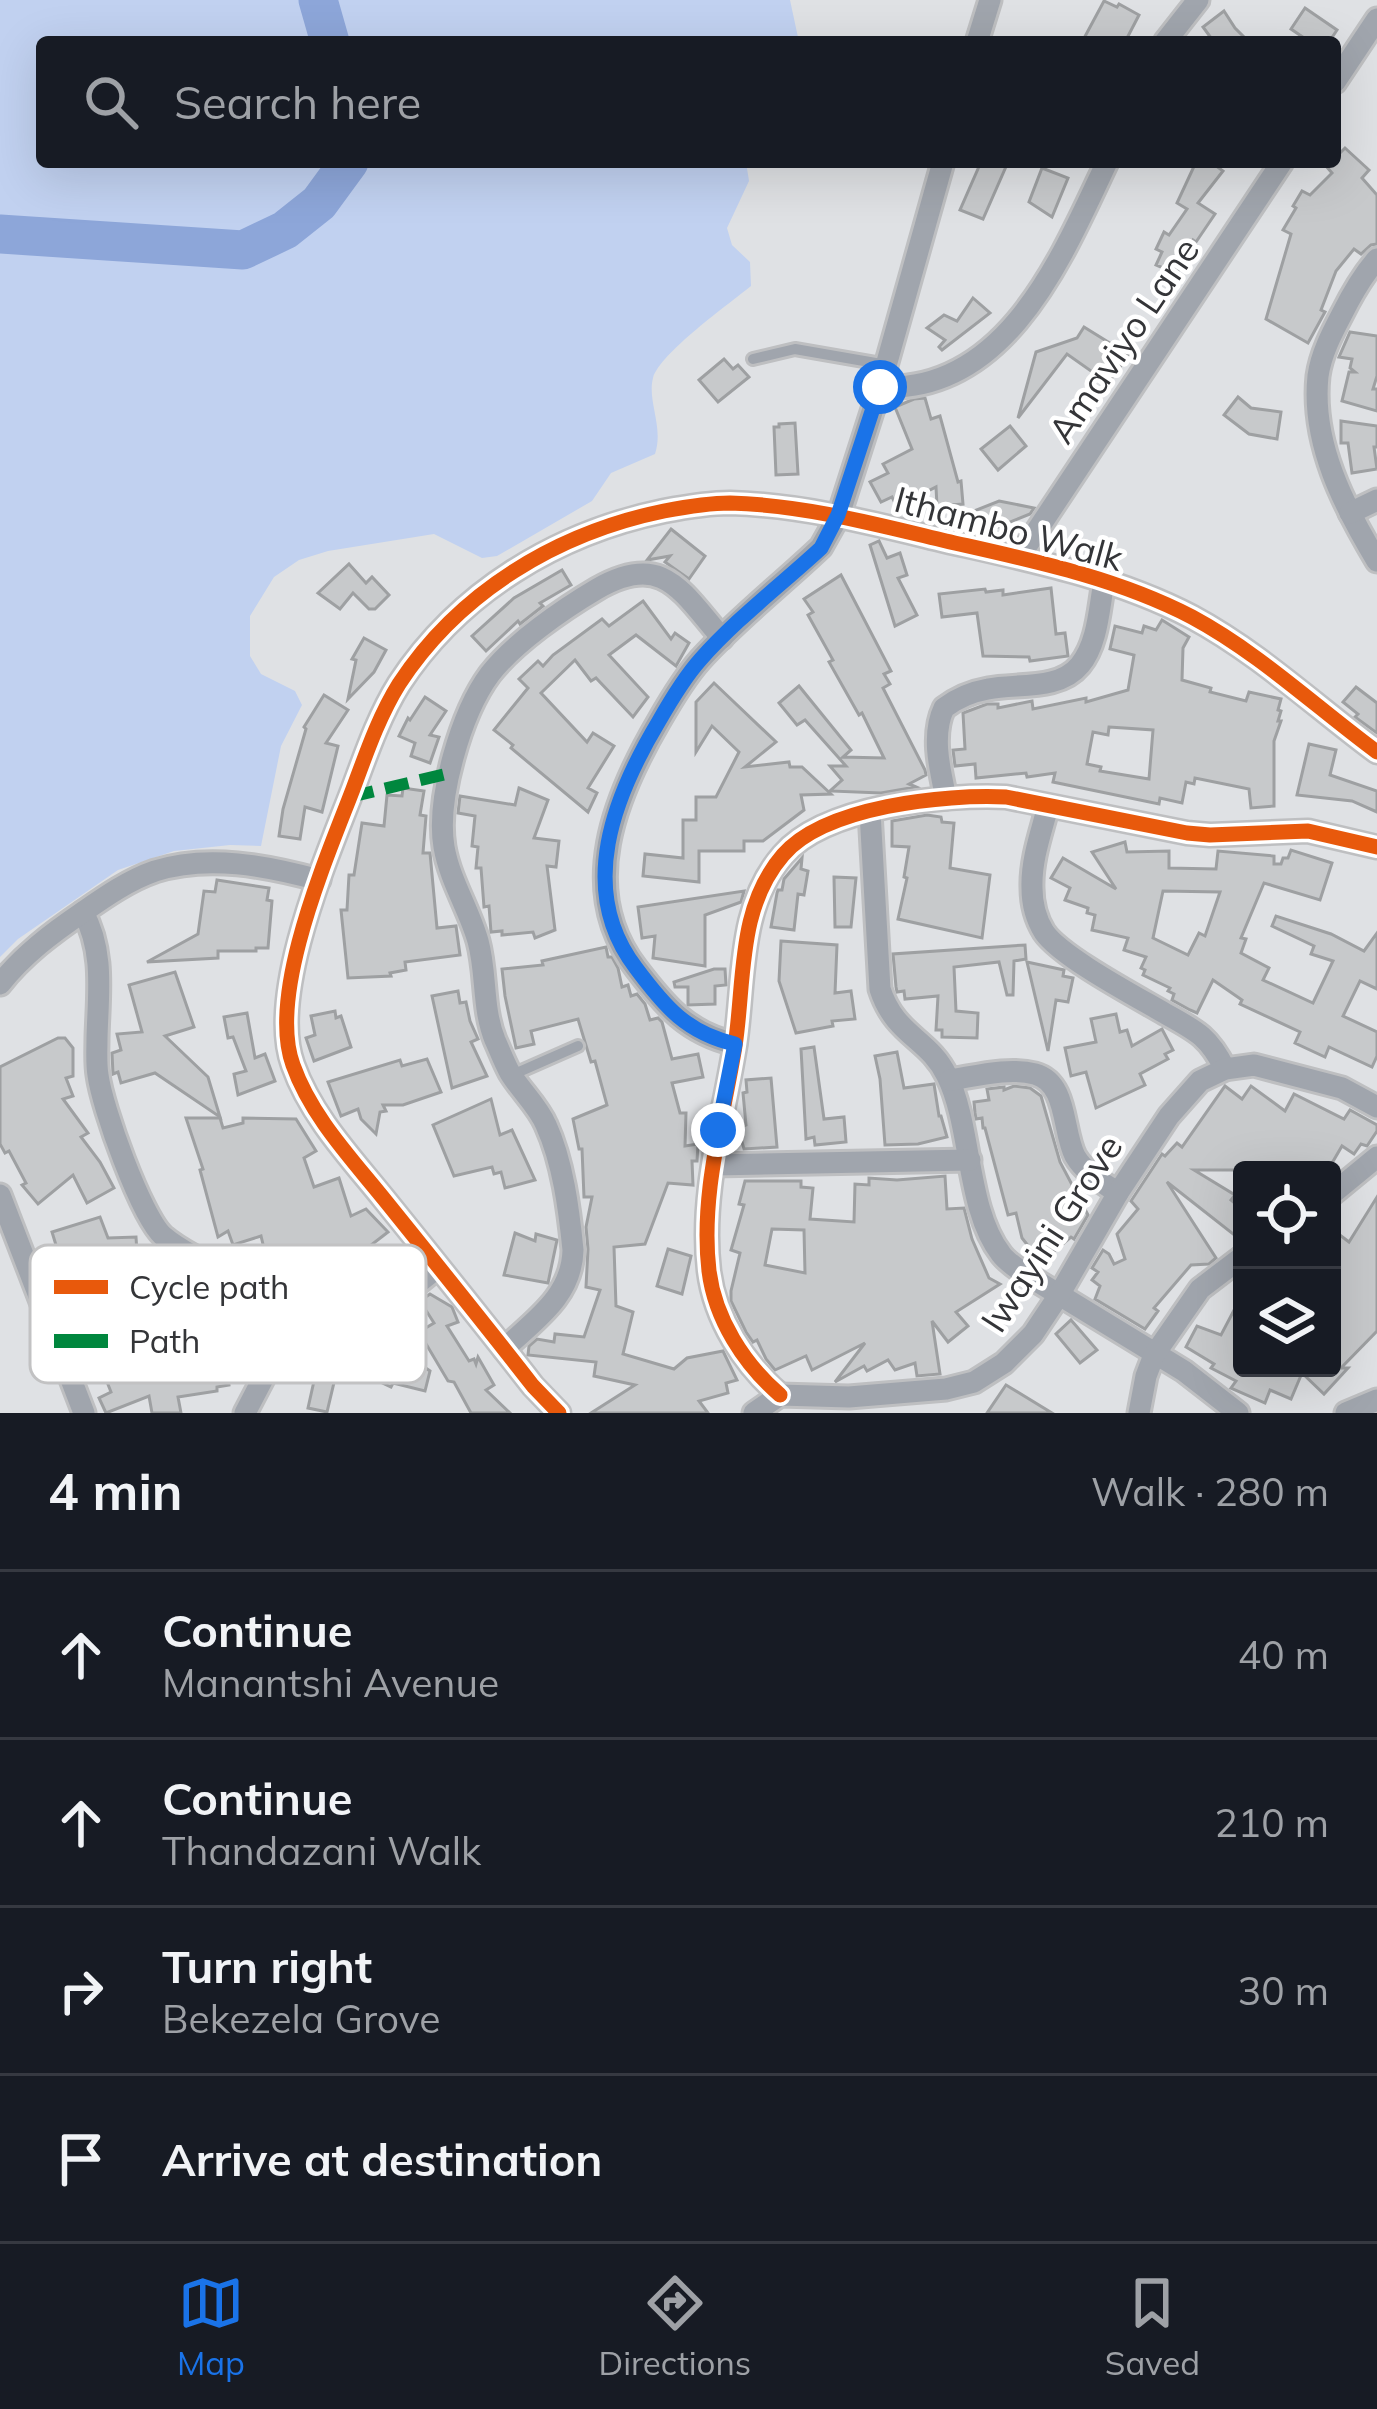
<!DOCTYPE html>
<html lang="en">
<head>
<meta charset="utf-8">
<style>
  :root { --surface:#171b24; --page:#242831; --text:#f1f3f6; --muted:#9ea1a6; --line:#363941; --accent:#1a73e8 }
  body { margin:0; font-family:Mulish,sans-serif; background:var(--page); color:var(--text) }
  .controls { position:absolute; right:36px; bottom:36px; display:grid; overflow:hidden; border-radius:12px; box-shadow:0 12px 48px #0002 }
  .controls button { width:108px; height:108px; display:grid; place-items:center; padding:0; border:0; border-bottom:3px solid var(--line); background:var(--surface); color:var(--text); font:60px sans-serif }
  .stop { position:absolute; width:36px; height:36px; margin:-27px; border:9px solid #1a73e8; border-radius:50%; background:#fff }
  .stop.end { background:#1a73e8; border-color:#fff; box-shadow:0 3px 12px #0008 }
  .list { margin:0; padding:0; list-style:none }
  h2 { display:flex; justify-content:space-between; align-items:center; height:156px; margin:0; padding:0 48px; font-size:51px }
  h2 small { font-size:39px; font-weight:400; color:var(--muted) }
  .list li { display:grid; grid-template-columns:78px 1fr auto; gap:36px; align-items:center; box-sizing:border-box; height:168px; padding:0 48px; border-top:3px solid var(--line) }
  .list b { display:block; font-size:45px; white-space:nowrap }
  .list p { margin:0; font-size:39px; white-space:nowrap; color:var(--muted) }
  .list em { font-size:39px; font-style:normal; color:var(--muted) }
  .icon { flex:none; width:66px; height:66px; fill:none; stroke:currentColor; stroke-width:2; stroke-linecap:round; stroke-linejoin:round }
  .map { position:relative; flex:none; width:1377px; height:1413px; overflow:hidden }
  .search { position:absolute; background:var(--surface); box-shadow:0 12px 48px #0002; left:36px; right:36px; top:36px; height:132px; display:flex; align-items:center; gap:30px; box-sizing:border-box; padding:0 42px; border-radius:12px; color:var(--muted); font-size:45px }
  .sheet { height:828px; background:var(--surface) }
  nav { display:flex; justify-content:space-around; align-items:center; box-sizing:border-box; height:168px; border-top:3px solid var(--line); background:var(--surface); font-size:33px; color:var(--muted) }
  nav a { display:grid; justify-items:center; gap:6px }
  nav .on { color:var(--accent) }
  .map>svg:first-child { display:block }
</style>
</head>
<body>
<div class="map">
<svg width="1377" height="1413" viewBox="0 0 1377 1413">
  <rect width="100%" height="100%" fill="#dfe1e4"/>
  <path fill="#c1d1f0" d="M0,0H790L799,42H42V162H746L749,181L727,228L732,245L750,262L751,286C729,304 660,353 653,378C647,401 664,427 655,454L611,473L592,501L497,556L482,558L434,534L328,551L299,560L274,577L250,616V656L261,674L295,691L302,705L281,746L261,846L230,845L174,851L118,870L18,939L0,957Z"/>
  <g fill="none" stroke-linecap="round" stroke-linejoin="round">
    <g stroke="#8da6d9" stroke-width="39">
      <polyline points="318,0 330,42"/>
      <polyline points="0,234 243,250 285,230 319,203 349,162"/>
    </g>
  </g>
  <g fill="#c7c9cb" stroke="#9ea0a2" stroke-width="3" fill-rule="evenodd">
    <polygon points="1104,1 1117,7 1119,4 1139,15 1125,42 1082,42"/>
    <polygon points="1305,8 1337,30 1329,42 1310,42 1291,29"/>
    <polygon points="1224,11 1235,28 1249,42 1214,42 1203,27"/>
    <polygon points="1345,148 1369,170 1362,178 1377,195 1377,244 1371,245 1361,254 1354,249 1336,271 1321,310 1325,312 1308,343 1266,319 1291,234 1283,230 1296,208 1293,206 1302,191 1310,195 1332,173 1326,166 1335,162 1335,158"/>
    <polygon points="981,162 1008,162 983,219 960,210"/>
    <polygon points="1196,162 1211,162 1223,171 1198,203 1215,214 1196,242 1193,240 1177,274 1156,265 1162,252 1156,249 1164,232 1169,235 1187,209 1177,203"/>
    <polygon points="1042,168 1068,178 1052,217 1029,202"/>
    <polygon points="973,298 990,313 942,350 939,347 945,340 927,328 944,315 957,321"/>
    <polygon points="1084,327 1129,355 1108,383 1067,354 1018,418 1036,352 1077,338"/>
    <polygon points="1350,332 1377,336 1377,376 1373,389 1377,389 1377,411 1342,401 1349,372 1355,372 1350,368 1352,359 1339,357"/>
    <polygon points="724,359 733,369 738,365 749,377 718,402 699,380"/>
    <polygon points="1238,397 1251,408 1281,412 1277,439 1249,434 1224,415"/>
    <polygon points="925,398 931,419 940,416 958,482 961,481 963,504 937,506 936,487 897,507 892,497 881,502 870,482 888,473 883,464 912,449 895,407 914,399"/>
    <polygon points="1341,421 1377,426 1377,447 1374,447 1377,469 1352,473 1348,443 1341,443"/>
    <polygon points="795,423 798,474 776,475 774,427 779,427 779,424"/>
    <polygon points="1010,426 1026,446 998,470 981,449"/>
    <polygon points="999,501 1034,508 1030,514 983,533 974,511"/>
    <polygon points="671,529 705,556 689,579 665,562 670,556 647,560"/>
    <polygon points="879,541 887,558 900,553 907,575 898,578 917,615 895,626 870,545"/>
    <polygon points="349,564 366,583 372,577 389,595 375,609 369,609 353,593 340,609 318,593"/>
    <polygon points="562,570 571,585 540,603 543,606 520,624 518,621 486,651 472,636 514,598"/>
    <polygon points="841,575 891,671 884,674 890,684 883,688 925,770 926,775 909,784 916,787 881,793 830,791 842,780 830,766 846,766 805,720 797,725 779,703 799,686 851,750 843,757 884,758 862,713 859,715 829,662 833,660 808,615 813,612 804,599"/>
    <polygon points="1051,588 1056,634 1065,633 1068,656 1030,661 1029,657 983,656 977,613 942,617 939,594 985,589 986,592 1003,590 1003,595"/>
    <polygon points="643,601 671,639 675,633 689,643 676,666 636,635 609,655 648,697 633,717 596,678 591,681 575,660 541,693 587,742 593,733 614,746 588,788 597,793 588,812 511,748 513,745 494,730 528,688 519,679 538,661 543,666 553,655 602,619 609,626"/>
    <path d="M1162,620L1189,637L1183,648L1182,680L1211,688L1210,692L1246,701L1249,692L1281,699L1278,710L1281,711L1278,721H1281L1274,741V806L1251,808L1249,789L1195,778L1194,784L1186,782L1182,803L1160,798L1159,804L1053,782L1055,773L1027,777L1026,773L976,778L975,764L955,766L953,750L965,749L963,713L987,704H998V708L1032,701L1033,709L1086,698V702L1128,690L1134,655L1110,649L1115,626L1142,633L1144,626L1156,630ZM1109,727L1153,730L1149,779L1100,771L1101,767L1087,764L1093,732L1108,735Z"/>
    <polygon points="364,638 386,650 374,672 348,699 356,660 352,659"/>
    <polygon points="714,683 776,742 745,767 789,762 790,767 802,767 831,794 801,795 804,810 763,841 744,841 744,851 699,851 699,882 643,876 645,854 683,858 683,820 696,820 696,797 716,797 739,752 712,726 696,752 696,702"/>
    <polygon points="1356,687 1377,703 1377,733 1355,717 1358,714 1343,702"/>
    <polygon points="324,695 348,710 326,743 338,746 322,812 305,807 300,839 279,836 283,809 306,729 304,727"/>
    <polygon points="425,697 446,711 430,735 439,737 430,763 411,756 415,743 399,736 408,718 410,720"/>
    <polygon points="1309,744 1336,750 1330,775 1377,791 1377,812 1352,801 1297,795"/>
    <polygon points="403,788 424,791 420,815 426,816 423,853 430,853 437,928 456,926 460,955 405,962 406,970 390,973 391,976 348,978 341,910 347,910 349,875 354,875 362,823 384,826 387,795 402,796"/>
    <polygon points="519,788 548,800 534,838 559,841 556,867 547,866 555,930 535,938 533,932 502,935 502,931 491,932 489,906 484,907 481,868 476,868 478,847 472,846 475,816 458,813 460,796 515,805"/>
    <polygon points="927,815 941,817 942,822 954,823 950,868 990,875 982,938 898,919 907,878 904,877 909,847 892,846 892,821"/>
    <path d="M1125,842L1127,852L1169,851V868L1216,869L1218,851L1274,856V864H1281L1283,858H1288L1291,850L1332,863L1320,900L1264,883L1241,938L1246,939L1241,953L1269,968L1263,980L1313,1003L1333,961L1311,954L1314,946L1272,926L1276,916L1331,934L1364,951L1377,933V989L1360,981L1343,1016L1377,1032V1056L1372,1067L1329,1047L1325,1057L1295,1043L1300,1032L1240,1004L1242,1000L1213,980L1197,1013L1190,1010L1172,1000L1174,994L1168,991L1170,988L1143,975L1145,970L1141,968L1146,957L1124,950L1128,938L1092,930L1095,915L1087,913L1088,908L1065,900L1070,888L1051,878L1063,858L1116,889L1092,852ZM1163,891L1220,892L1205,936L1199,933L1188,955L1153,938Z"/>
    <polygon points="802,858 801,869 808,871 804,895 798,894 794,930 771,927 777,893 778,890 782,890 784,879"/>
    <polygon points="834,877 856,878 851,927 835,927"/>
    <polygon points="217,880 269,888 267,900 272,901 268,948 256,948 256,951 218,951 218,958 147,962 198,934 204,891 215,892"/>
    <polygon points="744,891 741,902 705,915 705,966 653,958 655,936 642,938 638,907"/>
    <polygon points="781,941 837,945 835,993 851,991 855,1019 832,1021 833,1026 796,1033 779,981"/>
    <polygon points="1025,945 1026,959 1014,961 1013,995 1007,995 999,962 954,967 956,1011 978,1013 977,1038 942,1037 942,1030 936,1030 938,996 905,999 904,991 897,992 896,987 893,954"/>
    <polygon points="606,947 608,957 612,957 618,968 622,987 628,985 631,996 637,994 645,1004 650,1020 658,1018 662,1022 672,1059 698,1054 703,1077 672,1083 680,1113 686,1113 685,1146 698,1144 697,1161 692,1161 693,1185 668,1183 645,1244 614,1247 616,1306 633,1312 623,1354 674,1369 687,1358 723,1351 737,1380 726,1383 728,1393 699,1401 708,1413 591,1413 635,1385 594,1376 596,1362 528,1355 529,1346 537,1339 554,1342 555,1334 584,1337 600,1290 586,1287 588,1249 586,1227 592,1197 584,1197 582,1149 579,1149 573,1119 607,1105 595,1061 591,1062 578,1019 531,1031 534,1044 516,1048 505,996 502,969 543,965 542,961"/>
    <polygon points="1027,962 1064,970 1063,976 1073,978 1068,1002 1056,1000 1048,1051"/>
    <polygon points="714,969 725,969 726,985 715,986 715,1004 688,1005 688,987 675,987 674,982"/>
    <polygon points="175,972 194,1027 165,1036 208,1077 220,1117 155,1073 121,1083 118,1072 113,1074 112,1053 121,1050 117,1034 142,1032 129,985"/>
    <polygon points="458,991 460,1003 466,1002 470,1021 478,1039 471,1042 487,1076 452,1088 432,996"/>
    <polygon points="335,1011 336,1018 341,1016 351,1047 314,1061 306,1038 315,1035 311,1016"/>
    <polygon points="247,1013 255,1058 265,1054 275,1081 238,1095 234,1074 246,1071 233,1037 228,1038 224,1017"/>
    <polygon points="1116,1014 1120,1032 1127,1030 1132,1046 1162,1029 1173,1050 1165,1054 1168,1059 1140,1074 1145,1085 1096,1108 1086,1072 1071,1076 1065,1048 1096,1042 1091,1019"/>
    <polygon points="58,1038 65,1038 73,1048 73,1076 66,1078 73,1096 63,1099 88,1133 81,1137 100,1162 114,1188 87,1203 73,1175 38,1204 22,1185 26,1183 9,1151 5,1153 0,1144 0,1067"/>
    <polygon points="814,1047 824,1119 844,1117 846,1142 815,1145 814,1137 806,1139 801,1049"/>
    <polygon points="897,1052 904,1088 934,1084 939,1116 941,1116 947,1137 918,1144 885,1145 880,1079 875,1056"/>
    <polygon points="427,1059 441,1092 403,1105 383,1105 386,1111 380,1112 376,1134 361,1119 358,1109 341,1116 328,1082 400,1060 402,1066"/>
    <polygon points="771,1078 777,1147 744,1149 738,1128 746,1125 743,1093 747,1092 746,1080"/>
    <polygon points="1014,1086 1030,1088 1041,1096 1060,1162 1088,1215 1074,1239 1071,1237 1041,1262 1022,1238 1016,1213 1008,1215 985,1128 983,1128 982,1118 976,1119 975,1113 974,1102 989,1100 987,1089 1004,1087 1004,1090"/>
    <polygon points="1225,1086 1242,1099 1251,1086 1285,1111 1294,1094 1344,1119 1350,1110 1377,1125 1377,1131 1367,1146 1361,1144 1354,1154 1342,1146 1328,1170 1194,1170 1235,1195 1231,1200 1242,1209 1242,1241 1167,1182 1216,1258 1209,1264 1191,1265 1154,1308 1158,1311 1145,1329 1095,1299 1100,1286 1092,1280 1098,1272 1092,1268 1103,1250 1109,1254 1114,1264 1125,1259 1117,1234 1138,1209 1131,1201 1162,1154 1165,1156 1177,1143 1182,1147"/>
    <polygon points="491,1099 500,1135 512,1130 535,1180 505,1188 501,1172 494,1174 492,1167 454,1176 433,1125"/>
    <polygon points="186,1118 220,1118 223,1128 243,1123 243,1118 296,1119 316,1151 304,1158 314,1187 339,1178 351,1216 366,1209 388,1232 362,1252 389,1263 379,1288 369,1284 367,1289 332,1275 328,1280 322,1276 306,1294 268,1265 261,1236 233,1245 228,1231 218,1237 200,1170 203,1169"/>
    <path d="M945,1176L947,1209L964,1208L972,1239L989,1278L1000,1284L956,1312L968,1326L948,1342L932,1321L940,1374L917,1376L915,1363L895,1370L888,1360L867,1371L864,1366L835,1382L865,1343L812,1370L806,1356L775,1370L766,1359L757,1340L753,1342L746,1332L731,1301V1291L740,1253L731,1250L744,1205L739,1204L745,1181H801V1187L813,1188L810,1219L854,1222L855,1184L869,1185V1178L897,1180ZM772,1229L804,1230L805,1273L765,1265Z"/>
    <polygon points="1377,1197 1377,1331 1341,1368 1348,1368 1324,1394 1302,1373 1291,1399 1270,1390 1265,1403 1231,1388 1236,1381 1211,1368 1214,1364 1186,1347 1197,1326 1221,1335 1242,1295 1242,1368 1332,1368 1332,1229 1349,1242"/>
    <polygon points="100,1217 108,1238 136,1237 138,1268 141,1268 142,1280 182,1285 180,1303 218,1298 229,1385 217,1387 217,1391 178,1397 181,1413 152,1413 149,1396 106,1413 99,1398 111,1392 86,1329 73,1335 56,1294 74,1285 63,1254 59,1255 52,1232"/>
    <polygon points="515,1233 535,1241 536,1234 557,1240 548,1283 504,1275"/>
    <polygon points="668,1249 691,1256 682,1294 657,1286"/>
    <polygon points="430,1294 452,1307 458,1322 447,1326 469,1361 474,1359 476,1364 478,1357 494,1385 486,1390 510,1413 471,1413 454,1382 448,1381 419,1332 434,1323 420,1301"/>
    <polygon points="1071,1320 1097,1350 1080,1363 1056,1334"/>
    <polygon points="333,1335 359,1336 379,1340 381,1337 430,1371 425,1391 393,1383 391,1387 344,1365 342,1371 337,1370 327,1412 308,1408 316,1372 290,1368 292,1355 299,1342 330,1347"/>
    <polygon points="1006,1385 1052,1413 987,1413"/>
  </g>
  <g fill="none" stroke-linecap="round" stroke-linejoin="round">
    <defs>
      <g id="lane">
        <polyline points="753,359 795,349 887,365"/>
        <polyline points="512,1075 578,1046"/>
      </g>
      <g id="street">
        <polyline points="977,42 990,0"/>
        <polyline points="1165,42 1198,0"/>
        <polyline points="1335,82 1377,19"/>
        <path d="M1377,259C1362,276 1352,294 1342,314C1332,333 1321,354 1318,376C1311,443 1344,506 1377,561"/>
        <path d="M880,387C1006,394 1062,257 1107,162"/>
        <polyline points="1350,513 1377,500"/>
        <polyline points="1020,556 1282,162"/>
        <path d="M946,798C940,770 931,735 944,708C957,698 971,692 988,689C1017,683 1059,691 1080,665C1098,643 1099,608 1104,582"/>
        <path d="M1048,806C1041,833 1031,860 1032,888C1032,902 1036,919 1044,932C1061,957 1137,997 1166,1014C1197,1031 1209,1037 1225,1069"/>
        <path d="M870,812L880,989C895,1036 929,1038 947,1076C972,1126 966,1209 1001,1254C1006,1261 1015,1267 1022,1272L1184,1371L1238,1413"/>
        <path d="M83,912C105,952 98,995 97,1038C97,1051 96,1063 98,1075C102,1107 141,1216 163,1236C189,1258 231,1273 261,1289C359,1338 355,1334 438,1267"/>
        <path d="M0,984C23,955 52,933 83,912C106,896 129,880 155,871C208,854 267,866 319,880"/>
        <path d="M735,1044C687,1033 665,1006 636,968C576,890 615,796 659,721C671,700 684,678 700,660C737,619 781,585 821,547L839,515L880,387L943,162"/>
        <path d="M950,1080C976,1076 1009,1067 1035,1074C1068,1083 1062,1131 1075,1156C1085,1173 1102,1182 1118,1193"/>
        <polyline points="714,1165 970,1160"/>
        <polyline points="1332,1194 1377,1157"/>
        <polyline points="0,1195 84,1413"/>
        <path d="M504,1349C535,1320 572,1296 573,1250C569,1210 563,1162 546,1125C538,1106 521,1091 510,1073C504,1062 500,1051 495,1040C482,1008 487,974 478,941C469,909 450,881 444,847C436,799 461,713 490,674C514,643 563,609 597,589C663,551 681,591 722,638"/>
        <path d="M780,1395C744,1364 715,1319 709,1271C700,1195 723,1120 735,1046C745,981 737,908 783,855C825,806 945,794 1006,797L1187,833L1210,835L1308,831L1377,847"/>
        <polyline points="245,1413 300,1308"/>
        <path d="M559,1413L533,1386C484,1323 434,1261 384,1199C351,1158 311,1116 293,1065C267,994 327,857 353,789C366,754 379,716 399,684C459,592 557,533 664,511C685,507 708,503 730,503C804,505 875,524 946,541C1030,560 1115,577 1192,617C1259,653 1316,707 1377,752"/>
        <polyline points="754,1413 780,1395 849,1397 946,1389 974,1382 1004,1363 1033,1334 1059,1295 1118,1193 1169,1116 1200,1081 1225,1069 1254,1065 1342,1088 1377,1107"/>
        <polyline points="1139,1413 1146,1376 1154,1355 1200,1289 1242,1257"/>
        <polyline points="1346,1413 1377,1400"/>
      </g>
    </defs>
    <use href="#lane" stroke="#bebfc1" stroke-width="16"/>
    <use href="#street" stroke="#bebfc1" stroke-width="27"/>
    <use href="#lane" stroke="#a0a5ad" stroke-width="10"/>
    <use href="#street" stroke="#a0a5ad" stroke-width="21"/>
    <polyline stroke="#00873e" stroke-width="12" stroke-dasharray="24 12" stroke-linecap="butt" points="350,797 450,773"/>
    <defs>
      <g id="cycleway">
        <path d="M780,1395C744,1364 715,1319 709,1271C700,1195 723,1120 735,1046C745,981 737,908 783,855C825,806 945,794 1006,797L1187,833L1210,835L1308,831L1377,847"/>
        <path d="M559,1413L533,1386C484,1323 434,1261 384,1199C351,1158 311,1116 293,1065C267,994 327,857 353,789C366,754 379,716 399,684C459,592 557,533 664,511C685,507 708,503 730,503C804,505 875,524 946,541C1030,560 1115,577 1192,617C1259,653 1316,707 1377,752"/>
      </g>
    </defs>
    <use href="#cycleway" stroke="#fff" stroke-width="22"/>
    <use href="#cycleway" stroke="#e8590c" stroke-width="15"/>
  </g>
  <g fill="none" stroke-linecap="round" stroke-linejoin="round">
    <path stroke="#1a73e8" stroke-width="15" d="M718,1130L735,1044C687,1033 665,1007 636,968C576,890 614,796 659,721C671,700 684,678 700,660C736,619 781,585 821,548L838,515L880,387"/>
  </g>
  <g text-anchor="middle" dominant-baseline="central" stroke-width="9" stroke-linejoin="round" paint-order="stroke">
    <g font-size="36" fill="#343538" stroke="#fff">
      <text transform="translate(1123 340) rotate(-56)">Amaviyo Lane</text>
      <text transform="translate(1009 528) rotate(15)">Ithambo Walk</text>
      <text transform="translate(1051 1233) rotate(-57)">Iwayini Grove</text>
    </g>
  </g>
  <rect x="30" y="1245" width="396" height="138" rx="18" fill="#fff" stroke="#c2c2c3" stroke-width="3"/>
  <rect x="54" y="1280" width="54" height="14" fill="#e8590c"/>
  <rect x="54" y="1334" width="54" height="14" fill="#00873e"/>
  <g font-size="33" fill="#343538">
    <text x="129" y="1299">Cycle path</text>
    <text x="129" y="1353">Path</text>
  </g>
</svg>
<div class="controls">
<button><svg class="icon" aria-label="locate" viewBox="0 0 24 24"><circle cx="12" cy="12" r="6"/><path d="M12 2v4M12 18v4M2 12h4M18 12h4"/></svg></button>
<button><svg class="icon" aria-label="layers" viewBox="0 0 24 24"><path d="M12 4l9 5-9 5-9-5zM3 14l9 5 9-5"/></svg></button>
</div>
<div class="stop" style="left:880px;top:387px"></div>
<div class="stop end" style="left:718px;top:1130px"></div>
<div class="search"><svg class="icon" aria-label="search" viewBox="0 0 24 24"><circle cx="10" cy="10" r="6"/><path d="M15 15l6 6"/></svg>Search here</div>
</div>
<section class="sheet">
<h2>4 min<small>Walk · 280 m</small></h2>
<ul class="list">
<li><svg class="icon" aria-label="ahead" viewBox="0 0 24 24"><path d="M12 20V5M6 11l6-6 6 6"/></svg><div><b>Continue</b><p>Manantshi Avenue</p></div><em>40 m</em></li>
<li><svg class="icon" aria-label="ahead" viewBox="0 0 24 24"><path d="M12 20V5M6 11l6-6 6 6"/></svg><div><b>Continue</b><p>Thandazani Walk</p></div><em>210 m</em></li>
<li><svg class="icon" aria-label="right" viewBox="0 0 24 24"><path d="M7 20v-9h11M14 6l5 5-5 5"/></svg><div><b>Turn right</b><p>Bekezela Grove</p></div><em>30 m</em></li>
<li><svg class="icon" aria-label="arrive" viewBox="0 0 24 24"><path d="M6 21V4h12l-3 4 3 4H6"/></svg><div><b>Arrive at destination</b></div></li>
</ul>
</section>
<nav>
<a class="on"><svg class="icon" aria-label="map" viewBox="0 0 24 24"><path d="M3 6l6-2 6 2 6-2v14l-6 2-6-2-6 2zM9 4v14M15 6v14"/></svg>Map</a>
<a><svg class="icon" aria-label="directions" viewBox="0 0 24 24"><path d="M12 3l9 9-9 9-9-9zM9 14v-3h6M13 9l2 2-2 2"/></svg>Directions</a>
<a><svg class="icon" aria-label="saved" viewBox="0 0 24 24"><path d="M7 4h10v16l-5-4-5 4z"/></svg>Saved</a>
</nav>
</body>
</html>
